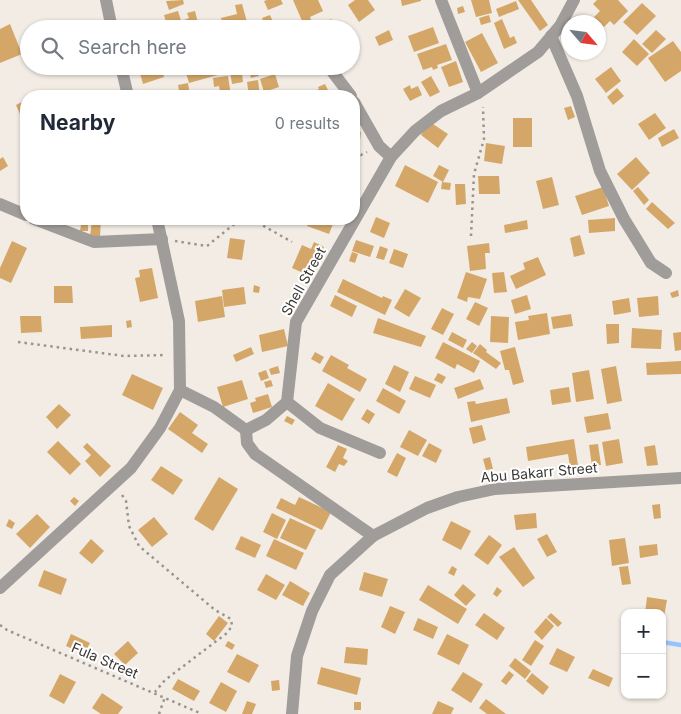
<!DOCTYPE html>
<html lang="en">
<head>
<meta charset="utf-8">
<style>
  :root { --surface:#fff; --page:#f2f2f3; --text:#1f2937; --muted:#747a83; --line:#e0e1e3 }
  body { margin:0; font-family:Inter,sans-serif; background:var(--page); color:var(--text) }
  .controls { position:absolute; right:15px; bottom:15px; display:grid; overflow:hidden; border-radius:10px; box-shadow:0 1px 4px #0004 }
  .controls button { width:45px; height:45px; display:grid; place-items:center; padding:0; border:0; border-bottom:1px solid var(--line); background:var(--surface); color:var(--text); font:25px sans-serif }
  .compass { position:absolute; left:561px; top:15px; width:45px; height:45px; border-radius:50%; background:var(--surface); box-shadow:0 1px 4px #0004; rotate:118deg }
  .list { margin:0; padding:0; list-style:none }
  h2 { display:flex; justify-content:space-between; align-items:center; height:65px; margin:0; padding:0 20px; font-size:21px }
  h2 small { font-size:16px; font-weight:400; color:var(--muted) }
  .icon { flex:none; width:28px; height:28px; fill:none; stroke:currentColor; stroke-width:2; stroke-linecap:round; stroke-linejoin:round }
  .map { position:relative; flex:none; width:681px; height:714px; overflow:hidden }
  .search { position:absolute; background:var(--surface); box-shadow:0 1px 4px #0004; left:20px; top:20px; width:340px; height:55px; display:flex; align-items:center; gap:12px; box-sizing:border-box; padding:0 18px; border-radius:28px; color:var(--muted); font-size:19px }
  .panel { position:absolute; background:var(--surface); box-shadow:0 1px 4px #0004; left:20px; top:90px; width:340px; height:135px; border-radius:20px }
  .map>svg:first-child { display:block }
</style>
</head>
<body>
<div class="map">
<svg width="681" height="714" viewBox="0 0 681 714">
  <rect width="100%" height="100%" fill="#f2ece5"/>
  <g fill="none" stroke-linecap="round" stroke-linejoin="round">
    <polyline stroke="#98c4fe" stroke-width="4.5" points="662,642 681,645"/>
  </g>
  <g fill="#d4a769">
    <polygon points="183,0 184,4 169,10 166,1"/>
    <polygon points="267,0 281,0 283,4 268,10 264,1"/>
    <polygon points="293,0 318,0 323,11 310,17 311,20 303,23"/>
    <polygon points="355,0 368,0 375,10 359,22 348,5"/>
    <polygon points="401,0 421,0 421,1 402,6"/>
    <polygon points="471,0 489,0 492,13 476,17"/>
    <polygon points="518,0 531,0 548,25 540,31"/>
    <polygon points="597,0 618,0 628,11 614,25 610,21 604,27 594,17 600,11 593,4"/>
    <polygon points="516,1 519,9 499,17 496,9"/>
    <polygon points="642,3 656,16 637,35 623,22"/>
    <polygon points="242,4 249,29 224,29 221,18 237,14 235,5"/>
    <polygon points="463,6 465,12 458,14 457,8"/>
    <polygon points="178,11 183,27 168,29 164,15"/>
    <polygon points="195,11 198,23 186,27 184,20 189,18 187,13"/>
    <polygon points="270,15 276,29 260,29 258,26 264,23 262,18"/>
    <polygon points="489,15 491,22 481,25 479,18"/>
    <polygon points="331,19 338,29 318,29"/>
    <polygon points="502,19 510,38 514,36 517,43 504,49 494,23"/>
    <polygon points="10,24 22,54 0,63 0,29"/>
    <polygon points="433,27 439,43 414,52 408,36"/>
    <polygon points="389,30 393,40 379,46 375,37"/>
    <polygon points="656,30 666,39 652,53 642,44"/>
    <polygon points="482,33 498,63 481,72 465,42"/>
    <polygon points="634,39 649,54 637,66 622,52"/>
    <polygon points="673,41 681,52 681,71 665,82 648,58"/>
    <polygon points="446,44 452,60 437,65 438,68 433,70 432,67 423,70 417,54"/>
    <polygon points="456,61 463,82 449,87 441,67"/>
    <polygon points="138,66 161,66 164,77 143,84"/>
    <polygon points="184,66 195,66 196,71 212,66 224,66 225,73 189,83"/>
    <polygon points="229,66 241,66 243,82 232,84"/>
    <polygon points="254,67 259,76 251,78 248,68"/>
    <polygon points="611,67 621,81 606,93 595,79"/>
    <polygon points="275,74 279,87 264,92 260,79"/>
    <polygon points="228,76 231,96 215,96 215,93 220,92 219,86 214,87 213,78"/>
    <polygon points="431,76 440,92 430,97 421,82"/>
    <polygon points="258,80 260,96 249,96 247,82"/>
    <polygon points="188,83 190,96 180,96 178,85"/>
    <polygon points="325,84 331,96 304,96 319,89 318,87"/>
    <polygon points="410,85 411,89 418,86 422,95 410,101 403,89"/>
    <polygon points="617,88 624,96 613,105 607,97"/>
    <polygon points="175,91 176,96 148,96 148,95"/>
    <polygon points="26,100 26,120 23,121 16,105"/>
    <polygon points="571,106 575,117 568,120 564,108"/>
    <polygon points="655,113 666,128 649,140 638,124"/>
    <rect x="513" y="118" width="19" height="29"/>
    <polygon points="430,122 448,134 438,148 421,135"/>
    <polygon points="674,129 679,138 662,147 658,138"/>
    <polygon points="354,131 361,132 359,148 354,148"/>
    <polygon points="486,143 505,146 502,164 484,161"/>
    <polygon points="3,157 8,166 0,171 0,159"/>
    <polygon points="636,157 650,173 632,190 617,174"/>
    <polygon points="405,165 438,182 428,203 395,186"/>
    <polygon points="439,165 449,170 443,182 433,176"/>
    <polygon points="478,176 499,176 500,194 479,194"/>
    <polygon points="552,177 559,205 543,209 536,181"/>
    <polygon points="442,182 451,183 450,190 441,189"/>
    <polygon points="455,184 465,184 466,204 456,205"/>
    <polygon points="603,187 609,206 582,215 575,196"/>
    <polygon points="638,187 649,200 644,205 633,191"/>
    <polygon points="652,202 675,223 668,229 646,209"/>
    <polygon points="376,217 390,223 384,238 370,232"/>
    <polygon points="615,218 615,231 589,233 588,220"/>
    <polygon points="92,219 101,219 100,237 90,237"/>
    <polygon points="309,219 319,219 333,224 329,234 307,226"/>
    <polygon points="527,220 528,229 505,233 504,225"/>
    <polygon points="81,225 88,225 88,231 80,231"/>
    <polygon points="580,235 585,254 574,257 570,238"/>
    <polygon points="230,238 245,240 242,260 227,258"/>
    <polygon points="356,240 374,246 370,257 352,251"/>
    <polygon points="12,241 27,248 11,283 0,278 0,268"/>
    <polygon points="314,242 324,247 316,270 314,268 310,276 292,268 302,245 311,249"/>
    <polygon points="489,243 490,253 485,253 486,269 470,271 467,246"/>
    <polygon points="380,246 388,249 384,260 376,258"/>
    <polygon points="394,249 408,254 403,268 389,263"/>
    <polygon points="352,252 358,254 355,263 349,261"/>
    <polygon points="538,257 546,275 516,289 510,276 525,269 523,263"/>
    <polygon points="152,268 158,298 140,302 135,278 140,277 139,270"/>
    <polygon points="466,272 487,279 480,299 468,297 467,302 457,298"/>
    <polygon points="504,272 507,292 494,293 492,273"/>
    <polygon points="343,279 382,298 383,296 392,300 385,315 337,292"/>
    <polygon points="254,285 260,287 259,293 253,292"/>
    <polygon points="54,286 72,286 73,303 54,303"/>
    <polygon points="244,287 246,304 224,307 222,290"/>
    <polygon points="405,289 421,298 409,317 394,308"/>
    <polygon points="678,290 679,296 672,298 670,293"/>
    <polygon points="335,295 357,306 352,317 330,306"/>
    <polygon points="527,295 531,309 515,314 511,300"/>
    <polygon points="222,296 225,317 198,322 195,301"/>
    <polygon points="658,296 659,315 639,317 637,298"/>
    <polygon points="629,298 631,312 614,315 612,301"/>
    <polygon points="475,302 488,308 479,326 466,319"/>
    <polygon points="442,308 454,314 443,335 431,329"/>
    <polygon points="547,313 550,334 518,340 515,322 529,320 528,316"/>
    <polygon points="571,314 573,326 553,329 551,317"/>
    <polygon points="20,316 41,316 42,332 21,333"/>
    <polygon points="491,316 509,317 508,343 490,342"/>
    <polygon points="378,318 426,336 421,347 373,333"/>
    <polygon points="131,320 132,327 127,328 126,321"/>
    <polygon points="606,324 619,324 619,343 607,344"/>
    <polygon points="112,325 112,337 81,339 80,327"/>
    <polygon points="632,328 662,330 661,349 631,348"/>
    <polygon points="284,329 288,346 262,352 259,335"/>
    <polygon points="452,332 467,340 463,348 448,340"/>
    <polygon points="681,332 681,350 675,351 673,333"/>
    <polygon points="443,342 480,361 474,373 457,364 455,369 435,358"/>
    <polygon points="472,342 477,346 472,353 466,349"/>
    <polygon points="480,344 487,350 486,352 501,363 496,369 473,353"/>
    <polygon points="251,347 254,354 236,362 233,355"/>
    <polygon points="515,347 524,382 513,385 509,370 505,370 500,351"/>
    <polygon points="315,352 324,357 320,364 311,359"/>
    <polygon points="331,355 349,365 347,368 367,379 360,392 322,371"/>
    <polygon points="681,361 681,374 647,375 646,363"/>
    <polygon points="394,365 409,372 400,392 385,384"/>
    <polygon points="278,366 280,373 271,375 269,369"/>
    <polygon points="616,366 622,401 607,404 601,369"/>
    <polygon points="266,370 269,378 261,381 258,373"/>
    <polygon points="589,370 594,399 576,402 572,373"/>
    <polygon points="438,373 446,377 442,384 434,380"/>
    <polygon points="132,374 163,388 153,410 122,395"/>
    <polygon points="415,376 436,385 430,398 409,389"/>
    <polygon points="480,379 484,389 458,399 454,388"/>
    <polygon points="242,380 248,399 223,407 217,387"/>
    <polygon points="271,380 273,386 266,388 264,382"/>
    <polygon points="328,383 355,399 342,421 315,406"/>
    <polygon points="569,387 571,402 552,405 550,390"/>
    <polygon points="383,388 406,401 399,414 376,401"/>
    <polygon points="268,394 272,407 253,413 250,403 256,401 255,398"/>
    <polygon points="507,398 510,413 471,422 467,402 475,401 476,404"/>
    <polygon points="59,404 71,415 57,429 46,417"/>
    <polygon points="367,409 375,414 369,424 361,419"/>
    <polygon points="180,412 198,425 192,433 208,444 202,453 168,429"/>
    <polygon points="608,413 611,429 587,433 584,417"/>
    <polygon points="287,416 295,420 292,425 284,421"/>
    <polygon points="482,425 486,440 473,444 469,428"/>
    <polygon points="409,430 427,440 418,456 400,447"/>
    <polygon points="574,439 579,472 571,474 568,454 528,461 526,447"/>
    <polygon points="619,439 623,463 606,466 602,442"/>
    <polygon points="58,441 81,464 70,475 47,452"/>
    <polygon points="87,443 111,466 100,477 85,461 91,455 83,447"/>
    <polygon points="429,443 442,450 436,463 422,456"/>
    <polygon points="598,444 601,465 592,466 589,445"/>
    <polygon points="338,445 347,449 343,458 348,461 344,466 339,464 335,472 326,467"/>
    <polygon points="655,445 658,465 647,466 644,447"/>
    <polygon points="397,453 406,458 397,477 387,472"/>
    <polygon points="490,457 493,469 486,470 483,459"/>
    <polygon points="161,466 183,480 173,495 151,480"/>
    <polygon points="219,477 238,489 213,531 194,519"/>
    <polygon points="74,497 79,501 75,506 70,501"/>
    <polygon points="299,497 331,512 322,530 276,508 281,498 295,505"/>
    <polygon points="660,504 661,518 654,519 652,505"/>
    <polygon points="272,513 286,520 277,539 263,532"/>
    <polygon points="536,513 537,528 516,530 514,515"/>
    <polygon points="37,514 50,527 30,548 16,534"/>
    <polygon points="154,517 168,534 152,547 138,530"/>
    <polygon points="290,518 316,530 306,550 280,538"/>
    <polygon points="9,519 15,523 12,529 6,526"/>
    <polygon points="451,521 471,531 461,550 442,540"/>
    <polygon points="547,534 557,552 547,557 537,539"/>
    <polygon points="489,535 502,545 488,565 474,555"/>
    <polygon points="241,536 261,545 255,558 235,549"/>
    <polygon points="625,538 629,563 612,566 609,540"/>
    <polygon points="91,539 104,551 92,564 79,553"/>
    <polygon points="274,539 304,553 296,570 266,556"/>
    <polygon points="657,544 658,555 640,558 639,546"/>
    <polygon points="514,547 535,578 523,587 499,557"/>
    <polygon points="452,566 457,569 454,576 448,573"/>
    <polygon points="628,566 631,584 622,585 619,567"/>
    <polygon points="44,570 67,579 61,595 38,586"/>
    <polygon points="364,572 388,579 382,597 359,590"/>
    <polygon points="266,574 285,585 276,600 257,590"/>
    <polygon points="290,581 310,593 303,606 282,595"/>
    <polygon points="463,584 476,595 466,606 454,595"/>
    <polygon points="428,585 467,609 458,624 419,600"/>
    <polygon points="497,587 502,591 497,597 493,594"/>
    <polygon points="647,597 667,600 663,622 662,613 645,613"/>
    <polygon points="390,606 405,612 395,634 381,627"/>
    <polygon points="484,613 505,628 497,640 475,625"/>
    <polygon points="551,613 562,623 558,627 547,617"/>
    <polygon points="219,616 228,623 214,641 206,634"/>
    <polygon points="418,618 438,627 433,639 413,630"/>
    <polygon points="546,618 554,626 542,640 534,632"/>
    <polygon points="71,634 90,643 84,654 66,646"/>
    <polygon points="447,634 469,645 459,665 437,654"/>
    <polygon points="535,640 544,646 531,666 522,660"/>
    <polygon points="128,641 138,653 125,665 114,654"/>
    <polygon points="228,641 235,645 232,650 225,646"/>
    <polygon points="346,647 368,649 367,665 344,663"/>
    <polygon points="557,648 575,657 567,672 549,664"/>
    <polygon points="237,654 259,665 249,683 227,672"/>
    <polygon points="515,658 531,671 525,679 509,666"/>
    <polygon points="321,667 361,678 357,695 317,684"/>
    <polygon points="593,669 613,678 609,687 588,678"/>
    <polygon points="509,671 514,675 506,685 501,681"/>
    <polygon points="463,672 483,684 471,703 451,690"/>
    <polygon points="532,673 549,687 543,695 526,681"/>
    <polygon points="60,674 76,682 64,704 49,696"/>
    <polygon points="178,679 200,691 194,701 172,689"/>
    <polygon points="279,680 280,690 272,691 271,681"/>
    <polygon points="221,682 237,691 226,712 209,703"/>
    <polygon points="102,693 123,707 118,714 101,714 92,708"/>
    <polygon points="486,699 506,714 487,714 479,708"/>
    <polygon points="247,701 256,704 252,714 242,714"/>
    <polygon points="438,701 454,708 451,714 432,714"/>
    <rect x="354" y="702" width="7" height="8"/>
  </g>
  <g fill="none" stroke-linecap="round" stroke-linejoin="round">
    <g stroke="#99948f" stroke-width="2.5" stroke-dasharray="2.5 4" stroke-linecap="butt">
      <polyline points="354,154 361,155 367,152"/>
      <polyline points="471,236 474,174 484,139 483,107"/>
      <polyline points="175,241 207,246 233,225 255,221 292,242"/>
      <polyline points="18,342 124,356 166,355"/>
      <polyline points="122,495 126,501 129,526 139,546 215,610 231,619 232,626 227,633 165,680 155,692"/>
      <polyline points="0,625 7,630 202,714"/>
      <polyline points="159,714 165,697"/>
    </g>
    <g stroke="#a09c9a" stroke-width="12">
      <polyline points="106,0 112,29"/>
      <polyline points="441,0 478,93"/>
      <polyline points="551,36 577,96 600,171 624,219 651,263 666,273"/>
      <polyline points="121,66 128,96"/>
      <polyline points="328,66 351,96"/>
      <polyline points="354,102 379,146 391,157"/>
      <polyline points="0,204 26,215"/>
      <polyline points="34,219 94,242 162,239"/>
      <polyline points="180,390 214,407 246,430 266,420 287,402 296,322 391,157 415,131 441,111 478,93 538,52 560,26 574,0"/>
      <polyline points="287,402 320,428 380,453"/>
      <polyline points="246,430 247,443 255,454 373,536"/>
      <polyline points="0,588 131,468 160,428 180,390 179,321 157,219"/>
    </g>
    <polyline stroke="#a09c9a" stroke-width="12" points="292,714 297,656 312,611 330,575 373,536 427,508 458,497 495,489 681,478"/>
  </g>
  <g text-anchor="middle" dominant-baseline="central" stroke-width="4" stroke-linejoin="round" paint-order="stroke">
    <g font-size="14" fill="#3a3835" stroke="#fff">
      <text transform="translate(303 281) rotate(-61)">Shell Street</text>
      <text transform="translate(539 472) rotate(-5)">Abu Bakarr Street</text>
      <text transform="translate(105 660) rotate(23)">Fula Street</text>
    </g>
  </g>
</svg>
<div class="controls">
<button>+</button>
<button>−</button>
</div>
<svg class="compass" viewBox="-18 -18 36 36"><path d="M0-13l5 13h-10z" fill="#e53935"/><path d="M0 13l5-13h-10z" fill="#747a83"/></svg>
<div class="search"><svg class="icon" aria-label="search" viewBox="0 0 24 24"><circle cx="10" cy="10" r="6"/><path d="M15 15l6 6"/></svg>Search here</div>
<section class="panel">
<h2>Nearby<small>0 results</small></h2>
<ul class="list">
</ul>
</section>
</div>
</body>
</html>
